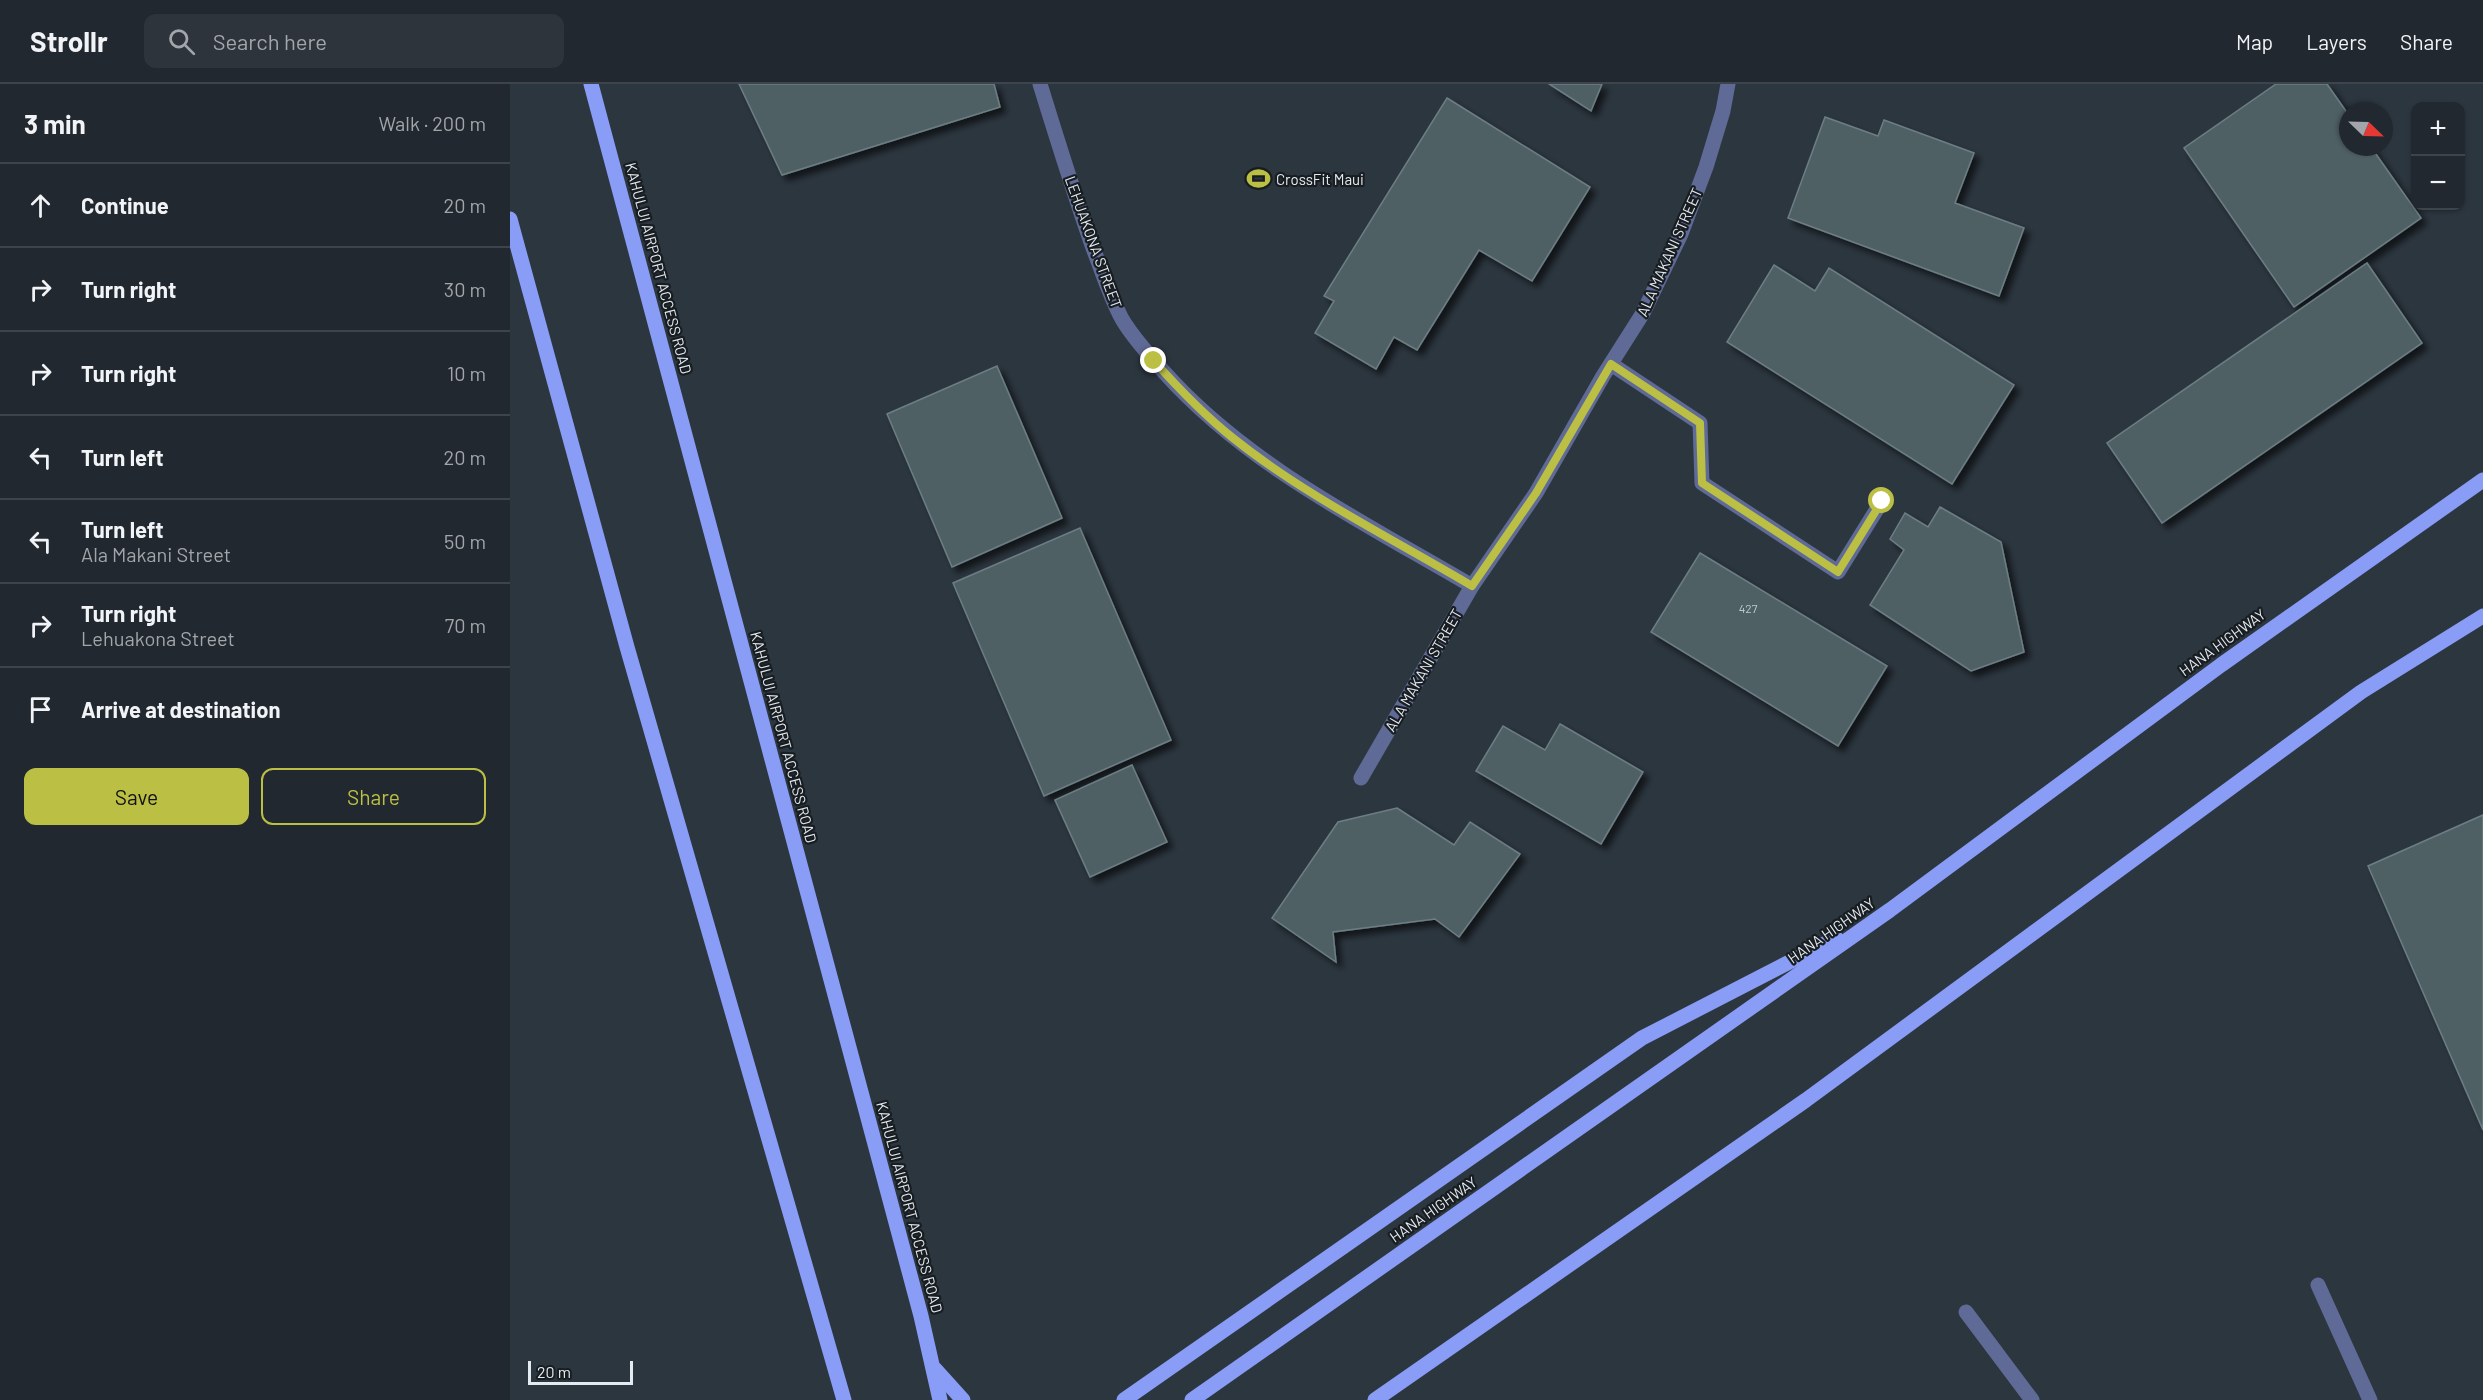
<!DOCTYPE html>
<html lang="en">
<head>
<meta charset="utf-8">
<style>
  :root { --surface:#21282f; --page:#2d343b; --text:#f1f3f6; --muted:#a2a6aa; --line:#3e444b; --accent:#bbc044 }
  body { margin:0; font-family:Barlow,sans-serif; background:var(--page); color:var(--text) }
  .controls { position:absolute; right:18px; top:18px; display:grid; overflow:hidden; border-radius:12px; box-shadow:0 2px 4px #0004 }
  .controls button { width:54px; height:54px; display:grid; place-items:center; padding:0; border:0; border-bottom:2px solid var(--line); background:var(--surface); color:var(--text); font:30px sans-serif }
  .compass { position:absolute; left:1829px; top:18px; width:54px; height:54px; border-radius:50%; background:var(--surface); box-shadow:0 2px 4px #0004; rotate:113deg }
  .scale { position:absolute; left:18px; bottom:15px; width:105px; box-sizing:border-box; padding-left:6px; border:3px solid #e3eaf0; border-top:0; font-size:16px; line-height:21px; white-space:nowrap; color:#e3eaf0; -webkit-text-stroke:4px #181d21; paint-order:stroke }
  .stop { position:absolute; width:18px; height:18px; margin:-14px; border:4px solid #bbc044; border-radius:50%; background:#fff }
  .stop.end { background:#bbc044; border-color:#fff; box-shadow:0 2px 6px #0008 }
  .list { margin:0; padding:0; list-style:none }
  h2 { display:flex; justify-content:space-between; align-items:center; height:78px; margin:0; padding:0 24px; font-size:26px }
  h2 small { font-size:20px; font-weight:400; color:var(--muted) }
  .list li { display:grid; grid-template-columns:39px 1fr auto; gap:18px; align-items:center; box-sizing:border-box; height:84px; padding:0 24px; border-top:2px solid var(--line) }
  .list b { display:block; font-size:22px; white-space:nowrap }
  .list p { margin:0; font-size:20px; white-space:nowrap; color:var(--muted) }
  .list em { font-size:20px; font-style:normal; color:var(--muted) }
  .actions { display:flex; gap:12px; padding:18px 24px }
  .actions a { flex:1; padding:14px 0; border:2px solid var(--accent); border-radius:12px; text-align:center; font-size:21px; color:var(--accent) }
  .actions .main { background:var(--accent); color:#111 }
  .icon { flex:none; width:33px; height:33px; fill:none; stroke:currentColor; stroke-width:2; stroke-linecap:round; stroke-linejoin:round }
  .map { position:relative; flex:none; width:1973px; height:1316px; overflow:hidden }
  header { display:flex; align-items:center; gap:36px; box-sizing:border-box; height:84px; padding:0 30px; background:var(--surface); border-bottom:2px solid var(--line) }
  header strong { font-size:28px }
  nav { display:flex; gap:33px; margin-inline-start:auto; font-size:21px }
  .search { width:420px; height:54px; background:var(--page); display:flex; align-items:center; gap:15px; box-sizing:border-box; padding:0 21px; border-radius:12px; color:var(--muted); font-size:22px }
  main { display:flex }
  aside { flex:1; background:var(--surface) }
  .map>svg:first-child { display:block }
</style>
</head>
<body>
<header>
<strong>Strollr</strong>
<div class="search"><svg class="icon" aria-label="search" viewBox="0 0 24 24"><circle cx="10" cy="10" r="6"/><path d="M15 15l6 6"/></svg>Search here</div>
<nav><a>Map</a><a>Layers</a><a>Share</a></nav>
</header>
<main>
<aside>
<h2>3 min<small>Walk · 200 m</small></h2>
<ul class="list">
<li><svg class="icon" aria-label="ahead" viewBox="0 0 24 24"><path d="M12 20V5M6 11l6-6 6 6"/></svg><div><b>Continue</b></div><em>20 m</em></li>
<li><svg class="icon" aria-label="right" viewBox="0 0 24 24"><path d="M7 20v-9h11M14 6l5 5-5 5"/></svg><div><b>Turn right</b></div><em>30 m</em></li>
<li><svg class="icon" aria-label="right" viewBox="0 0 24 24"><path d="M7 20v-9h11M14 6l5 5-5 5"/></svg><div><b>Turn right</b></div><em>10 m</em></li>
<li><svg class="icon" aria-label="left" viewBox="0 0 24 24"><path d="M17 20v-9H6M10 6l-5 5 5 5"/></svg><div><b>Turn left</b></div><em>20 m</em></li>
<li><svg class="icon" aria-label="left" viewBox="0 0 24 24"><path d="M17 20v-9H6M10 6l-5 5 5 5"/></svg><div><b>Turn left</b><p>Ala Makani Street</p></div><em>50 m</em></li>
<li><svg class="icon" aria-label="right" viewBox="0 0 24 24"><path d="M7 20v-9h11M14 6l5 5-5 5"/></svg><div><b>Turn right</b><p>Lehuakona Street</p></div><em>70 m</em></li>
<li><svg class="icon" aria-label="arrive" viewBox="0 0 24 24"><path d="M6 21V4h12l-3 4 3 4H6"/></svg><div><b>Arrive at destination</b></div></li>
</ul>
<div class="actions"><a class="main">Save</a><a>Share</a></div>
</aside>
<div class="map">
<svg width="1973" height="1316" viewBox="0 0 1973 1316">
  <defs>
    <filter id="shadow"><feDropShadow dx="5.5" dy="5.5" stdDeviation="3" flood-color="#0009"/></filter>
  </defs>
  <rect width="100%" height="100%" fill="#2c363f"/>
  <g fill="#4f6065" stroke="#6c7e83" stroke-width="1.5" filter="url(#shadow)">
    <polygon points="229,0 484,0 490,23 272,91"/>
    <polygon points="1039,0 1092,0 1081,27"/>
    <polygon points="1766,0 1817,0 1838,30 1838,63 1861,63 1911,134 1784,223 1674,64"/>
    <polygon points="937,14 1080,103 1022,197 969,166 907,266 884,253 866,285 805,249 824,217 814,212"/>
    <polygon points="1315,33 1368,52 1374,36 1464,69 1445,119 1514,144 1489,212 1278,134"/>
    <polygon points="1857,179 1912,259 1652,439 1597,359"/>
    <polygon points="1264,181 1305,207 1319,184 1504,301 1442,400 1217,258"/>
    <polygon points="487,282 552,434 442,483 377,330"/>
    <polygon points="1430,423 1491,458 1514,568 1461,587 1360,521 1394,466 1380,455 1395,429 1418,443"/>
    <polygon points="570,444 661,656 534,712 443,499"/>
    <polygon points="1190,469 1377,582 1328,662 1141,548"/>
    <polygon points="1050,640 1133,688 1091,760 966,687 993,642 1035,666"/>
    <polygon points="622,681 657,758 580,793 545,716"/>
    <polygon points="887,724 944,761 960,738 1010,770 949,853 925,835 823,848 826,878 762,834 828,738"/>
    <polygon points="1973,731 1973,1046 1858,782"/>
  </g>
  <g fill="none" stroke-linecap="round" stroke-linejoin="round">
    <g stroke="#5f6a96" stroke-width="15">
      <path d="M530,0C547,55 564,110 583,164C592,187 600,213 612,235C623,254 640,272 654,288C738,382 855,439 962,502"/>
      <polyline points="1101,280 1190,339 1192,399 1328,488 1372,417"/>
      <polyline points="851,694 962,502 1026,409 1093,292 1133,229 1171,150 1196,83 1213,27 1218,0"/>
      <polyline points="1808,1201 1860,1316"/>
      <polyline points="1456,1228 1522,1316"/>
    </g>
    <g stroke="#899cf6" stroke-width="15">
      <polyline points="81,0 411,1232 430,1316"/>
      <polyline points="0,135 117,563 334,1316"/>
      <polyline points="425,1285 453,1316"/>
      <polyline points="614,1316 1132,954 1326,854"/>
      <polyline points="682,1316 1380,826 1711,581 1973,396"/>
      <polyline points="865,1316 1296,1016 1851,608 1973,532"/>
    </g>
  </g>
  <g fill="none" stroke-linecap="round" stroke-linejoin="round">
    <path stroke="#bbc044" stroke-width="8" d="M644,277C669,305 694,331 723,354C794,411 883,455 962,502L1026,409L1101,280L1190,339L1192,399L1328,488L1372,417"/>
  </g>
  <defs>
    <symbol id="stadium-bare" viewBox="-9 -9 18 18"><path d="M0-5a6.5 5 0 1 0 0 10a6.5 5 0 1 0 0-10ZM-3.5-1.8h7v3.6h-7Z" fill="#bbc044" stroke="#181d21" stroke-width="2.5" paint-order="stroke"/></symbol>
  </defs>
  <g fill-rule="evenodd">
    <use href="#stadium-bare" x="732" y="78" width="33" height="33"/>
  </g>
  <g text-anchor="middle" dominant-baseline="central" stroke-width="4.5" stroke-linejoin="round" paint-order="stroke">
    <g font-size="12" fill="#bec8cd">
      <text x="1238" y="524">427</text>
    </g>
    <g font-size="15" fill="#e3eaf0" stroke="#181d21" text-anchor="start">
      <text x="766" y="95">CrossFit Maui</text>
    </g>
    <g font-size="15" fill="#e3eaf0" stroke="#181d21">
      <text transform="translate(584 158) rotate(70)">LEHUAKONA STREET</text>
      <text transform="translate(1159 168) rotate(-66)">ALA MAKANI STREET</text>
      <text transform="translate(149 184) rotate(75)">KAHULUI AIRPORT ACCESS ROAD</text>
      <text transform="translate(1712 558) rotate(-36)">HANA HIGHWAY</text>
      <text transform="translate(913 586) rotate(-60)">ALA MAKANI STREET</text>
      <text transform="translate(274 653) rotate(75)">KAHULUI AIRPORT ACCESS ROAD</text>
      <text transform="translate(1321 846) rotate(-35)">HANA HIGHWAY</text>
      <text transform="translate(400 1123) rotate(75)">KAHULUI AIRPORT ACCESS ROAD</text>
      <text transform="translate(923 1125) rotate(-35)">HANA HIGHWAY</text>
    </g>
  </g>
</svg>
<div class="controls">
<button>+</button>
<button>−</button>
</div>
<svg class="compass" viewBox="-18 -18 36 36"><path d="M0-13l5 13h-10z" fill="#e53935"/><path d="M0 13l5-13h-10z" fill="#a2a6aa"/></svg>
<div class="scale">20 m</div>
<div class="stop" style="left:1372px;top:417px"></div>
<div class="stop end" style="left:644px;top:277px"></div>
</div>
</main>
</body>
</html>
